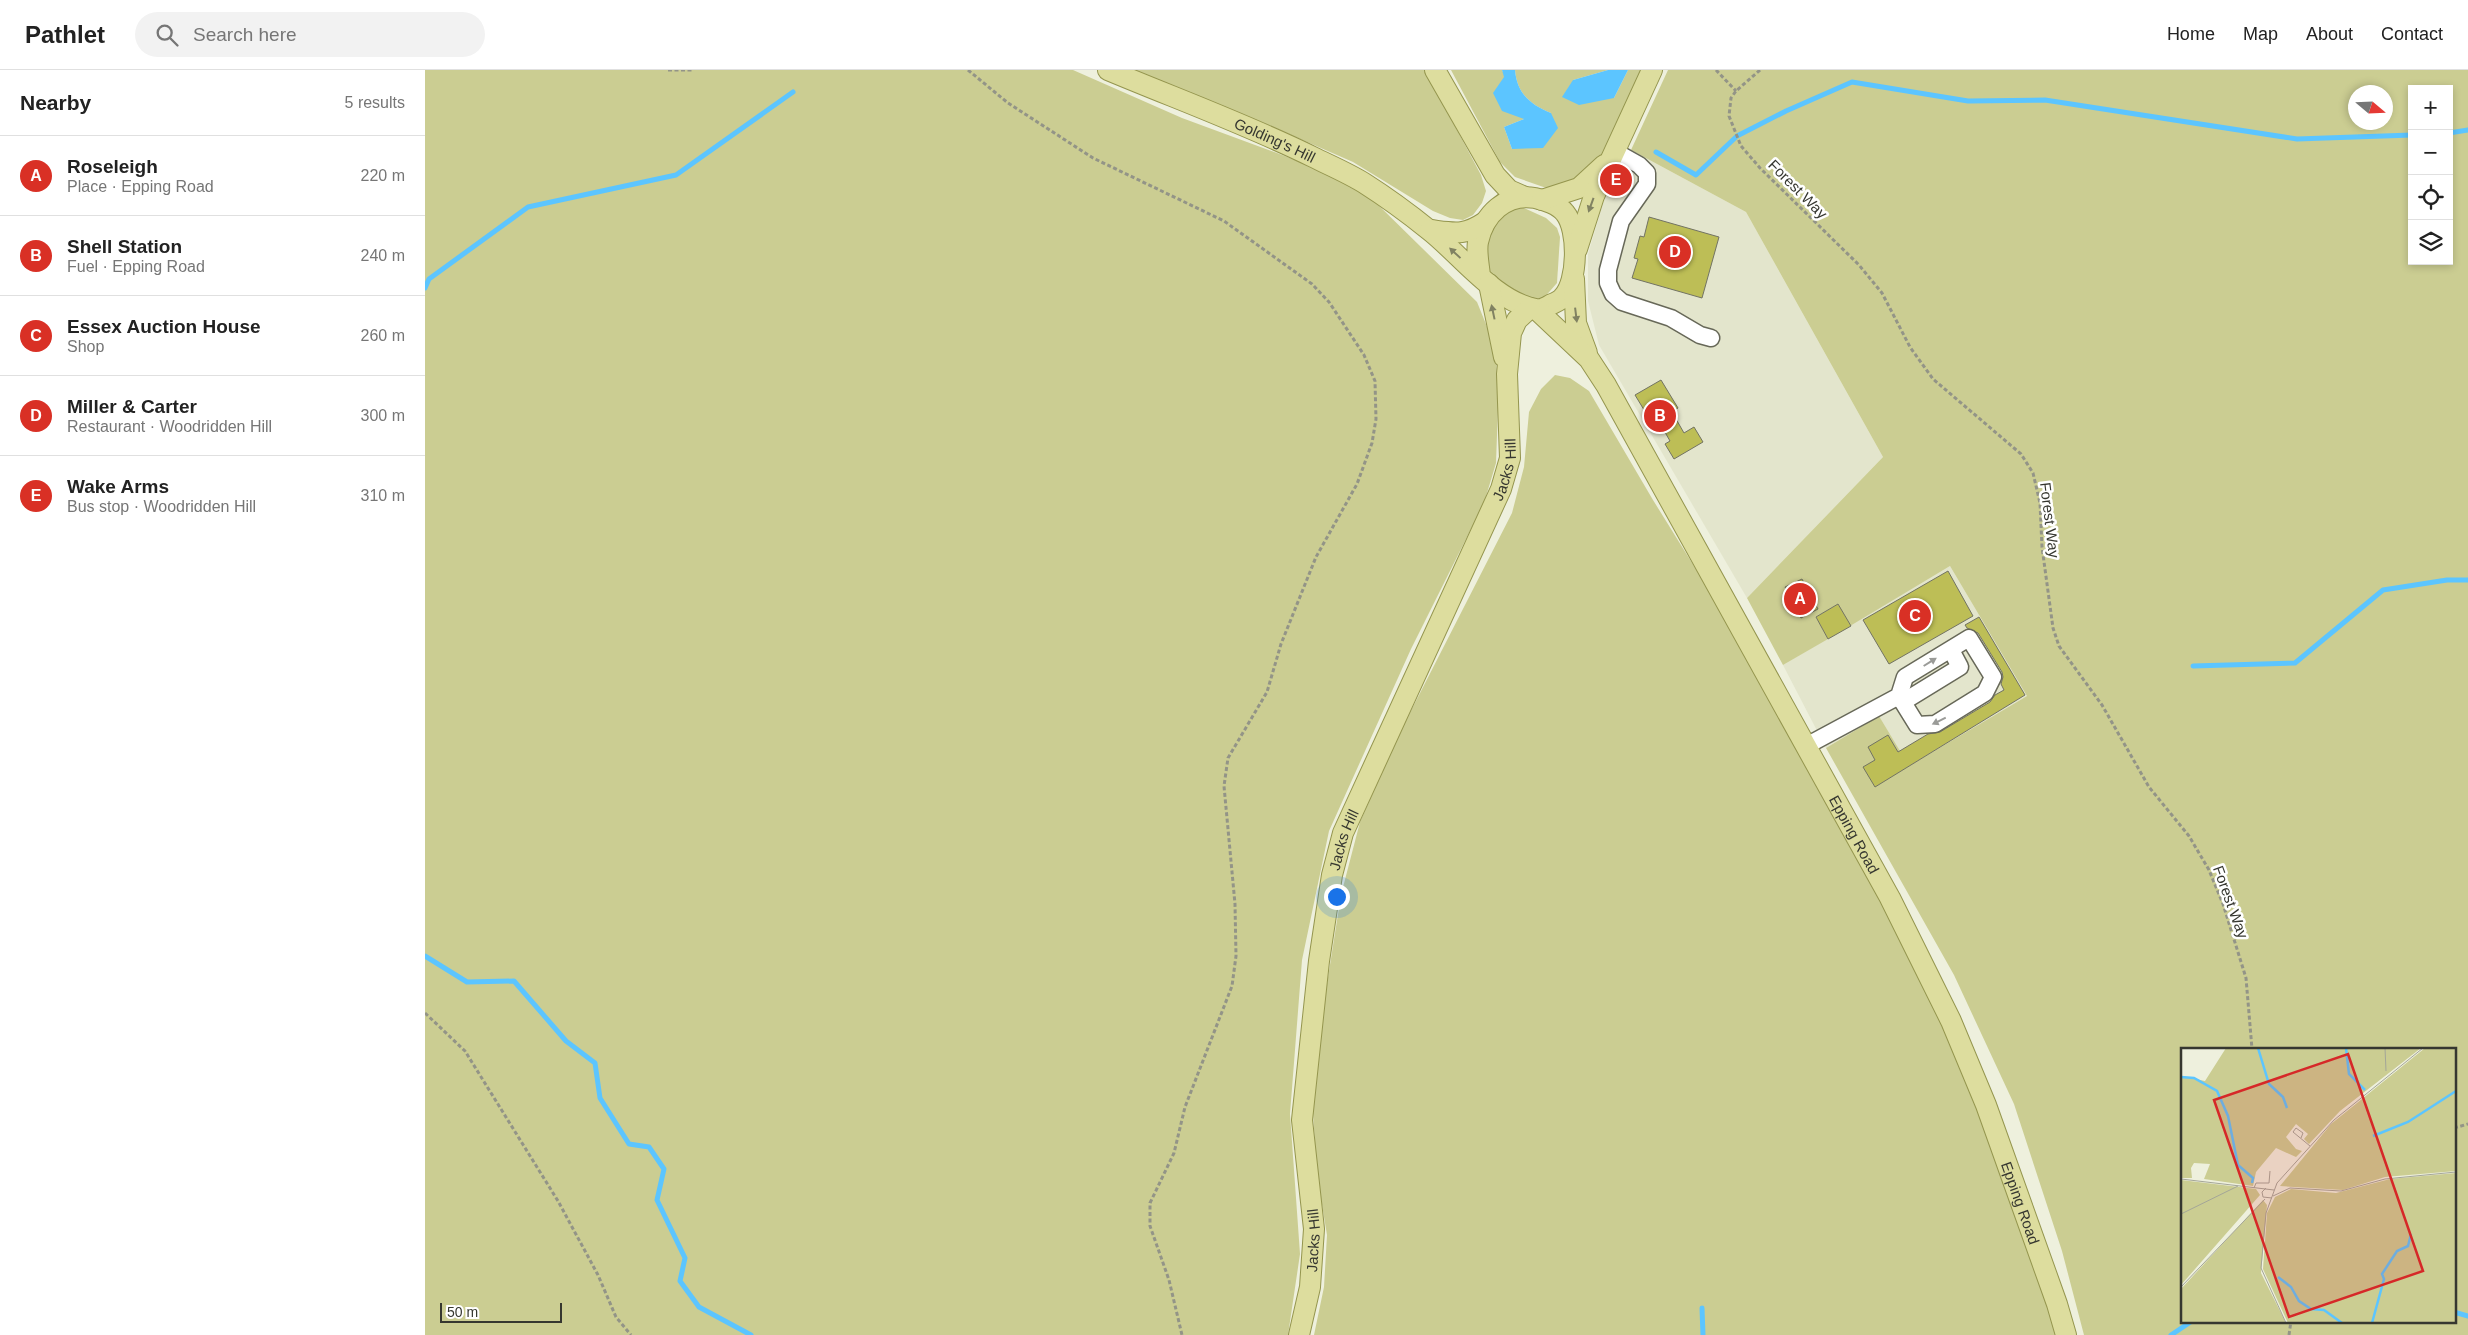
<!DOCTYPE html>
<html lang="en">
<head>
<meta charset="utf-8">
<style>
  :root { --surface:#fff; --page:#f2f2f2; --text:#222; --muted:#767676; --line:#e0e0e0; --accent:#d93025 }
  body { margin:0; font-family:Helvetica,sans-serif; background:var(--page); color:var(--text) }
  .controls { position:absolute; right:15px; top:15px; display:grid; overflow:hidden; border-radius:0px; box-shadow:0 2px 8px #0003 }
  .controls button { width:45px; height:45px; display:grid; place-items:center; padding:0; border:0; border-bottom:1px solid var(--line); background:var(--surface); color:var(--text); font:25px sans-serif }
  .compass { position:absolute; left:1923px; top:15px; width:45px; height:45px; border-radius:50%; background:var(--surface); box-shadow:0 2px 8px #0003; rotate:109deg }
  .scale { position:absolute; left:15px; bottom:12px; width:122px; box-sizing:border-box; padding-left:5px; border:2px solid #363730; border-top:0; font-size:14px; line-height:18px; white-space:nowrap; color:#363730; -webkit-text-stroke:4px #fff; paint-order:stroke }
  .you { position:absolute; left:911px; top:826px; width:18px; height:18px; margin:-12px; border:4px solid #fff; border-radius:50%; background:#1a73e8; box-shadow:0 0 0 8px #1a73e833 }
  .badge { display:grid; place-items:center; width:32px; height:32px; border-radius:50%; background:var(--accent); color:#fff; font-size:16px; font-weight:700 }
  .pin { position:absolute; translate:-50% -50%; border:2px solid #fff; box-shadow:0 1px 5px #0006 }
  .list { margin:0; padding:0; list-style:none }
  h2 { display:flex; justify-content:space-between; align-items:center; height:65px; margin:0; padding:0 20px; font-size:21px }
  h2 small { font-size:16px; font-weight:400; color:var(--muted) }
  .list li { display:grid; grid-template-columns:32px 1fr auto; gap:15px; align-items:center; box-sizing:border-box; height:80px; padding:0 20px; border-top:1px solid var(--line) }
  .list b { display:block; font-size:19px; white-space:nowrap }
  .list p { margin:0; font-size:16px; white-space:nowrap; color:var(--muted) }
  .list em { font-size:16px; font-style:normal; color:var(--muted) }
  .icon { flex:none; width:28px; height:28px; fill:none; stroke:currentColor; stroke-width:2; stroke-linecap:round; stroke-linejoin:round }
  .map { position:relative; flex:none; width:2043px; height:1265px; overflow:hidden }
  header { display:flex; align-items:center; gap:30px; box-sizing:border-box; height:70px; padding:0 25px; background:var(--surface); border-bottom:1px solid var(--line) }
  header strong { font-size:24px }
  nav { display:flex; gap:28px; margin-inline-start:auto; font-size:18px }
  .search { width:350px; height:45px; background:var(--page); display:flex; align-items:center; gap:12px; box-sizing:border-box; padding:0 18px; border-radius:28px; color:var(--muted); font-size:19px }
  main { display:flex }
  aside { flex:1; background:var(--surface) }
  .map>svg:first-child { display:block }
</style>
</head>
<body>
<header>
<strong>Pathlet</strong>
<div class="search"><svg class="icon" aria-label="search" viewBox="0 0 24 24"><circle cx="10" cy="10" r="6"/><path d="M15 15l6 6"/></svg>Search here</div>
<nav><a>Home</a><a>Map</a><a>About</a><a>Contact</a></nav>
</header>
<main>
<aside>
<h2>Nearby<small>5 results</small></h2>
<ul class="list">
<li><span class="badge">A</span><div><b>Roseleigh</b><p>Place · Epping Road</p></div><em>220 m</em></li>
<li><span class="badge">B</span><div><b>Shell Station</b><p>Fuel · Epping Road</p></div><em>240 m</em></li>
<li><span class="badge">C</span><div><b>Essex Auction House</b><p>Shop</p></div><em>260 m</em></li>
<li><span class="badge">D</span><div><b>Miller &amp; Carter</b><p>Restaurant · Woodridden Hill</p></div><em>300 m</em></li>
<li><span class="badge">E</span><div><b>Wake Arms</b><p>Bus stop · Woodridden Hill</p></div><em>310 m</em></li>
</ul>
</aside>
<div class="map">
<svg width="2043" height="1265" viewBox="0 0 2043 1265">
  <rect width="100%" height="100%" fill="#eef0dd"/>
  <g fill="#e3e5cc">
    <polygon points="1206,80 1321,142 1458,387 1322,528 1174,275 1163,231 1163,184 1179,130"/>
    <polygon points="1525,496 1602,626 1484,697 1454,646 1401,678 1358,595"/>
  </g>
  <g fill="#cbcd92" fill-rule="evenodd">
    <polygon points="0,0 648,0 757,48 852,83 913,107 940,122 1052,232 1071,279 1073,337 1071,393 1059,433 986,579 904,761 877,890 865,1044 875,1184 863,1265 0,1265"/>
    <polygon points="704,0 1000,0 1056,105 1061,121 1057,133 1048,145 1038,150 1025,148 1008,141 928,92 841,54"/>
    <path d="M1026,0H1077L1099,49L1079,57L1087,79L1126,43C1105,35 1092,23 1090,0H1183L1148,10L1189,28L1203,0H1224L1173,95L1130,121L1090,107L1075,92Z"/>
    <path d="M1243,0H2043V1265H1659L1637,1181L1589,1034L1529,905L1401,678L1454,646L1484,696L1602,626L1525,496L1425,556L1413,534L1391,547L1403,569L1358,595L1322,528L1458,387L1321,142L1206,80ZM1987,19H2024V191H1987ZM1930,22H1960V52H1930ZM1757,979H2029V1251H1757Z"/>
    <polygon points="1090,134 1121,148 1132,158 1135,167 1132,213 1118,229 1108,230 1067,210 1061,201 1060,168 1072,142"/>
    <polygon points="1130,305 1145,308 1164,321 1228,430 1313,567 1505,921 1562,1061 1618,1211 1630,1265 889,1265 899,1217 902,1165 892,1104 888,1043 899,933 916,825 935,752 970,672 1087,443 1099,397 1104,342 1116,319"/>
  </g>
  <g fill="#5cc5ff">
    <path d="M1077,0H1090C1092,23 1105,35 1126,43L1133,58L1118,78L1087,79L1079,57L1099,49L1077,41L1068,23L1079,7Z"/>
    <polygon points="1183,0 1203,0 1189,28 1154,35 1137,27 1148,10"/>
  </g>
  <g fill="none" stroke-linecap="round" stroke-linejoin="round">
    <g stroke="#5cc5ff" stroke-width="5">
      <polyline points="2024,63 2043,60"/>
      <polyline points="1231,82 1271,105 1312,66 1361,41 1427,12 1543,31 1620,30 1872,69 1987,65"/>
      <polyline points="0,218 4,209 103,137 251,105 368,22"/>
      <polyline points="1768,596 1870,593 1958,520 2022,510 2043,510"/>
      <polyline points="0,886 42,912 89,911 141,971 170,993 175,1028 204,1074 224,1077 239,1099 232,1130 260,1188 255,1211 274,1237 326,1265"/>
      <polyline points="1277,1238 1278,1265"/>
      <polyline points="2029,1242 2043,1246"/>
      <polyline points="1746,1265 1767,1251"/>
    </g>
  </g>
  <g fill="#bdbe56" stroke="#727363">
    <polygon points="1224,147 1294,167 1277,228 1207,208 1213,189 1209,188 1215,166 1219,167"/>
    <polygon points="1236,310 1253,338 1247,342 1259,363 1269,357 1278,372 1249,389 1240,374 1245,371 1233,350 1227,353 1210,325"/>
    <polygon points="1523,501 1548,546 1464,594 1438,550"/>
    <polygon points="1377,509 1393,539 1376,548 1360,517"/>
    <polygon points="1413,534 1426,556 1403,569 1391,547"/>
    <polygon points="1554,547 1600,625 1450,717 1438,697 1450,690 1443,677 1463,665 1473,682 1503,664 1515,662 1565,632 1570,625 1579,620 1576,614 1578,607 1577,602 1553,563 1542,558 1540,555"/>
  </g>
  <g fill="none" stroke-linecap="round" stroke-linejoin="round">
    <defs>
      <g id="minor">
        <polyline points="1189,81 1214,95 1222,103 1222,114 1196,151 1183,200 1183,213 1188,224 1197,232 1246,248 1275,265 1286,268"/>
        <polyline points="1478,632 1535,597 1526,580"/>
        <polyline points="1381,676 1474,626 1480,607 1544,568 1568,607 1560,623 1510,654 1492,655 1474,626"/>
      </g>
      <g id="major">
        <path id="s1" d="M683,0C752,29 821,54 888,87C904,95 923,103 939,113C961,127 983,143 1004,160C1035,184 1070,232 1111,239C1116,240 1120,238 1125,235C1129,233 1135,231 1138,227C1153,212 1154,160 1140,143C1134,135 1120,130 1110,128C1081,123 1059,144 1053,172C1051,182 1054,195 1055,206"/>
        <polyline points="1010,0 1070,105 1084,120 1100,127"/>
        <polyline points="1117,130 1154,118 1179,95"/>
        <path d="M1005,160C1030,163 1039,166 1060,152"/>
        <polyline points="1152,179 1169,126 1227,0"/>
        <polyline points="1149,209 1151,253 1162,283"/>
        <polyline points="1064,214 1079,287"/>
        <path id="s2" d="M1112,240L1164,289L1181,315L1465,828L1526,951L1561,1035L1632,1234L1641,1265"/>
        <path id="s3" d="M874,1265L885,1217L889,1159L877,1050L894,891L907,805L918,763L1076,419L1085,388L1082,304L1086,263L1092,250L1105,238"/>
      </g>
    </defs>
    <use href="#minor" stroke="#676858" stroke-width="19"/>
    <use href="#major" stroke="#94954e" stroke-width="22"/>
    <g stroke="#939487" stroke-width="3" stroke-dasharray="4 2.5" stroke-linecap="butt">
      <polyline points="243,0 269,0"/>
      <polyline points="543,0 583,33 668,88 799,151 887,214 904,232 939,285 950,311 951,349 947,373 932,414 891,487 856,574 842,622 803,688 799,716 810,834 811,886 807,916 760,1037 749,1083 725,1133 725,1156 744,1210 757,1265"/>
      <polyline points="1291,0 1311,21"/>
      <polyline points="1335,0 1311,21 1306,28 1304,46 1316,76 1335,98 1434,195 1457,223 1485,277 1508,309 1596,384 1608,403 1615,433 1617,477 1628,558 1634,576 1677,635 1724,717 1764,766 1784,800 1798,834 1821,908 1827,979"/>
      <polyline points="0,943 40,981 133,1131 173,1205 191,1247 206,1265"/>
      <polyline points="2029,1058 2043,1054"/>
      <polyline points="1864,1265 1866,1251"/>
    </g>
    <use href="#minor" stroke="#fff" stroke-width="16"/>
    <use href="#major" stroke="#dddd9e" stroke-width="20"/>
  </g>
  <defs><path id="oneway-solid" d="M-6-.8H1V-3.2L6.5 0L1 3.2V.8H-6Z" transform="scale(1.25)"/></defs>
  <g fill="#818262">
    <use href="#oneway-solid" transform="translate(1166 135) rotate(110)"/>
    <use href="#oneway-solid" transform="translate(1030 183) rotate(-137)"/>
    <use href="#oneway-solid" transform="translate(1068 242) rotate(-102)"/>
    <use href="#oneway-solid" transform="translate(1151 245) rotate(83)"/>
  </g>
  <g fill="#9a9b98">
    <use href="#oneway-solid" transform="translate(1505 592) rotate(-32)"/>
    <use href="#oneway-solid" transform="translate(1514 651) rotate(154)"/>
  </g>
  <g text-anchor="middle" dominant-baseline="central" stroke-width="5" stroke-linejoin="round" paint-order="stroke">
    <g font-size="15" fill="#363730" stroke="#fff">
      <text stroke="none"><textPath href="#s1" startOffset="181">Golding's Hill</textPath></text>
      <text transform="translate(1373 119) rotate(45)">Forest Way</text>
      <text stroke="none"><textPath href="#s3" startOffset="906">Jacks Hill</textPath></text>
      <text transform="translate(1625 450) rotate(83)">Forest Way</text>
      <text stroke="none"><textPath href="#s2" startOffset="616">Epping Road</textPath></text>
      <text stroke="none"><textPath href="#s3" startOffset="501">Jacks Hill</textPath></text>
      <text transform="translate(1806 832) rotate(70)">Forest Way</text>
      <text stroke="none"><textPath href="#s2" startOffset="1021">Epping Road</textPath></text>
      <text stroke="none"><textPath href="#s3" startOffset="96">Jacks Hill</textPath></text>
    </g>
  </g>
  <g transform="translate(1756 978)">
    <rect width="275" height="275" fill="#eef0dd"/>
    <path d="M45,0H240L159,63L128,96L123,91L127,86L115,76L105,89L115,101L121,103L115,109L95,100L75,124L72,138L23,131L29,116L13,115L10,120L11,130H0V28L24,33ZM244,0H275V123L204,129L162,142L99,138L150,76ZM275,125V275H107L82,221L86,165L94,149L110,141L155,145L209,131ZM0,132L75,141L79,147L0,237ZM82,152L86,157L80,225L105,275H0V241Z" fill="#cbcd92"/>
    <path fill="none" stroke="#5cc5ff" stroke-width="2.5" d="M77,0L88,36L102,49L106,60M165,0L168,26L184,42M0,29L13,30L36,43L47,68L57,117L72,130L71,135M192,88L227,74L275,43M97,229L110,239L118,253L130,261L143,262L161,275M191,275L203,231L201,226L216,203L227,198L230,186"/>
    <path fill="none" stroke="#a4a698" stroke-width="1" d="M204,0L205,23M120,90L122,85L115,80L112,84L129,98M0,131L93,142M73,140L75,135H88L89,123M85,140L81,144L82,149L91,150M92,148L109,140L160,143L204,131L275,124M0,166L57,138M0,239L84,151M105,275L80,220L85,165L96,135L153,72L242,0"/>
    <path fill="#d62828" fill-opacity="0.15" stroke="#d62828" stroke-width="2.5" d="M167,6L242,223L108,269L33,52Z"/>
    <rect width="275" height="275" fill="none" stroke="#363730" stroke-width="2.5"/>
  </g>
</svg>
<div class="controls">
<button>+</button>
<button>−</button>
<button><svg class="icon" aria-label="locate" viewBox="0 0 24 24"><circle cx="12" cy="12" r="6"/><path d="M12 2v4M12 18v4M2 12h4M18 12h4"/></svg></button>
<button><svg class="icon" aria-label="layers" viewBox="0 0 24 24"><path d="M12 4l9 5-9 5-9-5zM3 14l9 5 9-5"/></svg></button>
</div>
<svg class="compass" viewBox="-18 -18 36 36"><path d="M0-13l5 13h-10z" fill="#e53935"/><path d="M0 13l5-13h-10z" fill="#767676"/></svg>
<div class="scale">50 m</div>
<div class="you"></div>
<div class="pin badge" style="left:1375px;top:529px">A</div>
<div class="pin badge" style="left:1235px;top:346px">B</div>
<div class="pin badge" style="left:1490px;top:546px">C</div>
<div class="pin badge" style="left:1250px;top:182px">D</div>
<div class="pin badge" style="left:1191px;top:110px">E</div>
</div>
</main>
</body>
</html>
